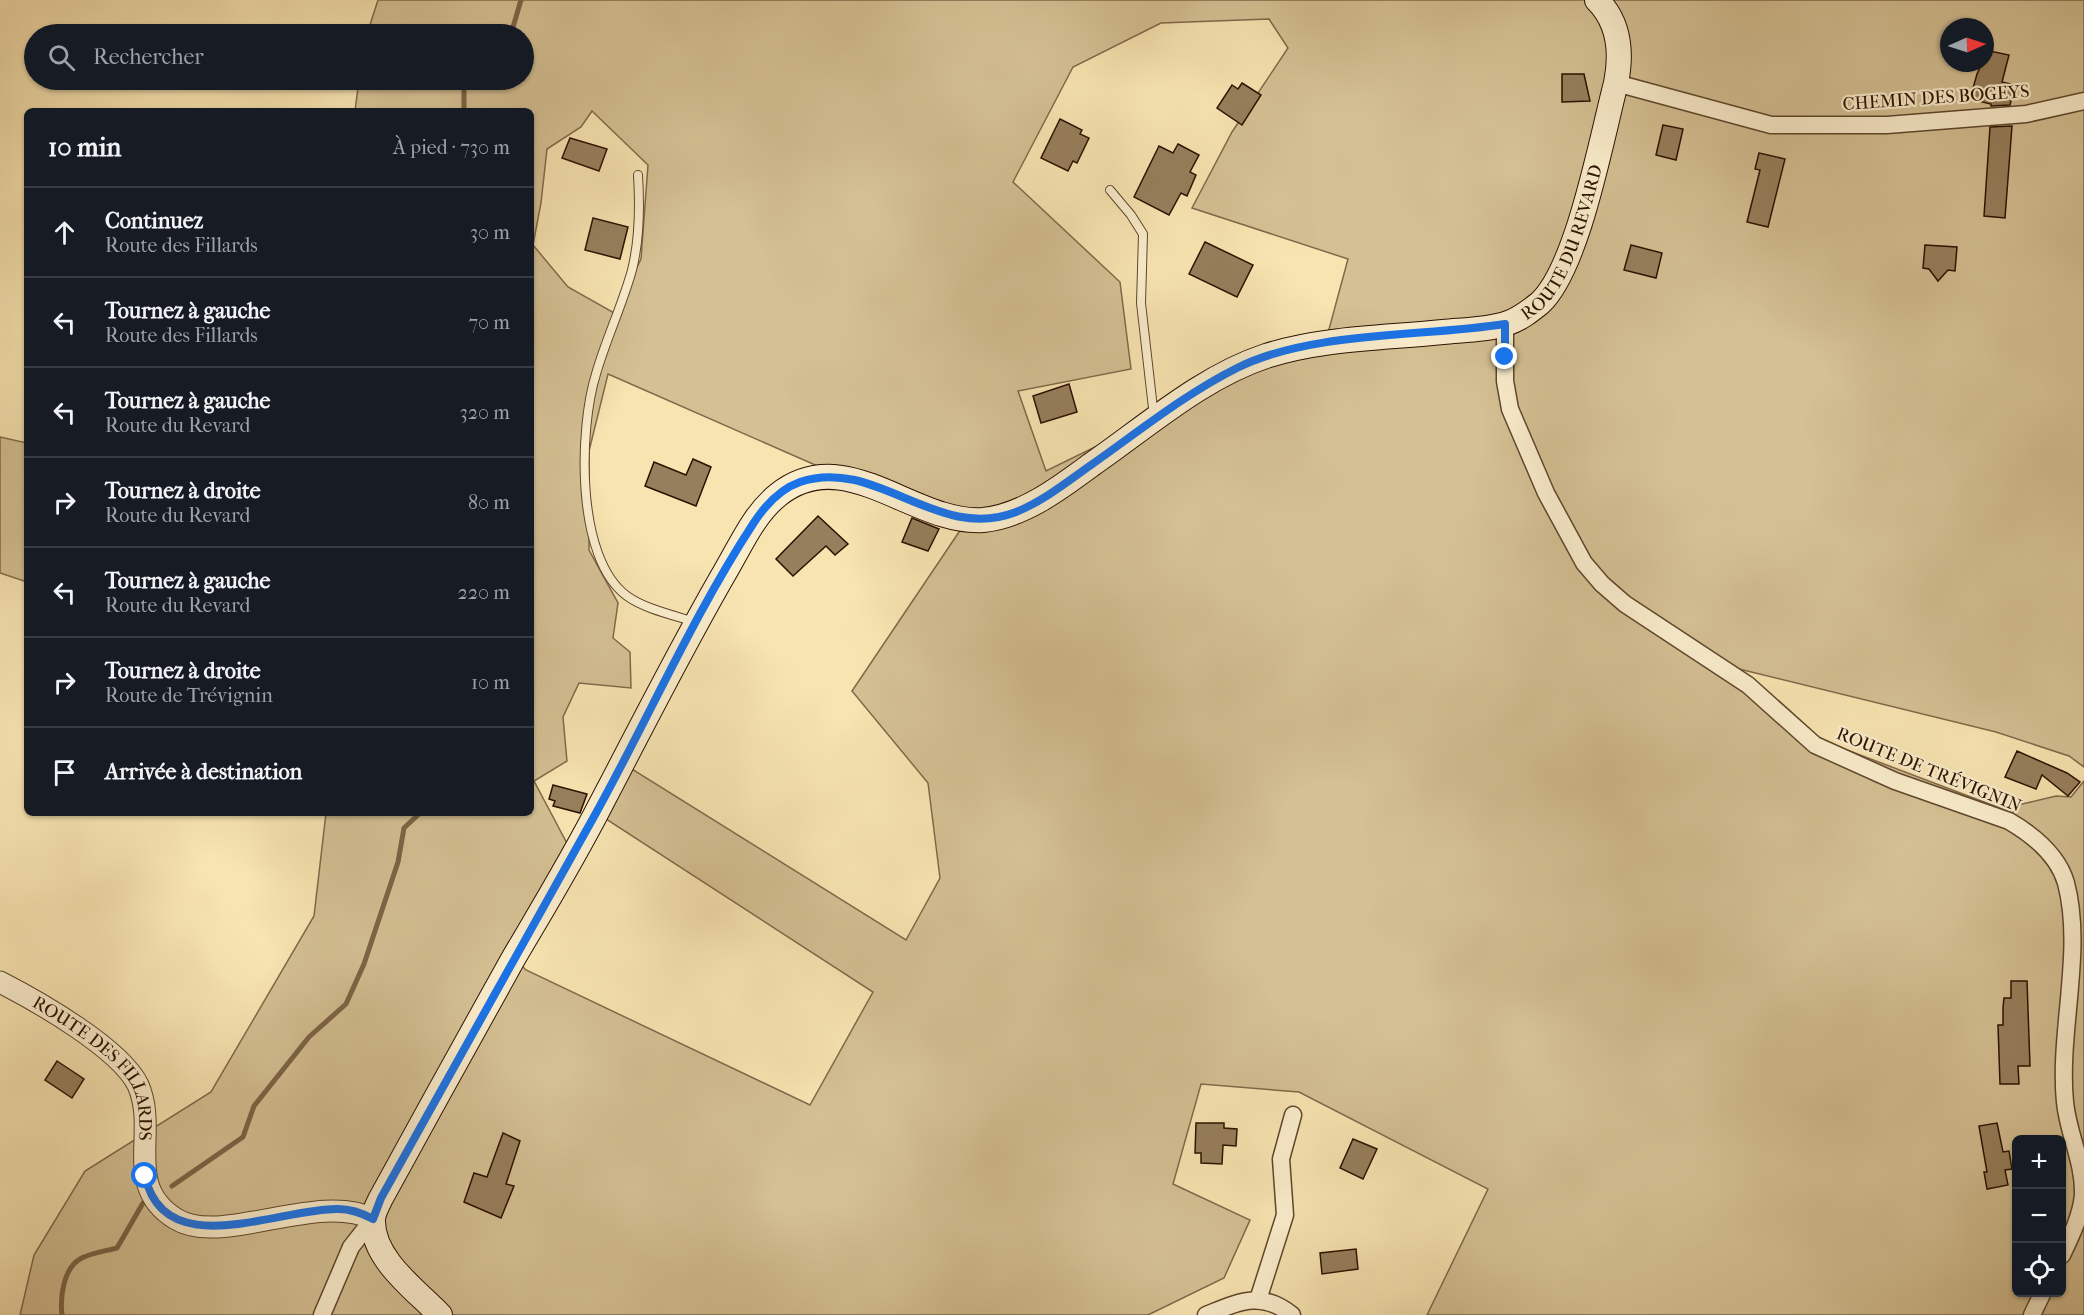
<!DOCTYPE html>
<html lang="fr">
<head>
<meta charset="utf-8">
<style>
  :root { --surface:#171b24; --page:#242831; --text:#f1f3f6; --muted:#9ea1a6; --line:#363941 }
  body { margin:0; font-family:"IM FELL French Canon",serif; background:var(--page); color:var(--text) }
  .controls { position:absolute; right:18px; bottom:18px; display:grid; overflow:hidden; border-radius:9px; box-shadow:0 2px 4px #0004 }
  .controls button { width:54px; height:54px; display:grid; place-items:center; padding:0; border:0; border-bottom:2px solid var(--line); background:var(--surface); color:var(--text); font:30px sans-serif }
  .compass { position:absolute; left:1940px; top:18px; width:54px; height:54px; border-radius:50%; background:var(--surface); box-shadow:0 2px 4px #0004; rotate:87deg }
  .stop { position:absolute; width:18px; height:18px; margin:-14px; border:4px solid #1a73e8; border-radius:50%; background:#fff }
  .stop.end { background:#1a73e8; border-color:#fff; box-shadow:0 2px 6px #0008 }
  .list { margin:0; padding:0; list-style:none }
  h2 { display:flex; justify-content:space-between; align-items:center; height:78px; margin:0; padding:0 24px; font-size:26px }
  h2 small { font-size:20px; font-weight:400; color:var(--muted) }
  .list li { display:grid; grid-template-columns:39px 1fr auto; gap:18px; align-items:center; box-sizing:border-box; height:90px; padding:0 24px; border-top:2px solid var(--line) }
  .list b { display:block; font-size:22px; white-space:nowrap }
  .list p { margin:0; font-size:20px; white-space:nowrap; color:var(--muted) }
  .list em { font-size:20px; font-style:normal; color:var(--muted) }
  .icon { flex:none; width:33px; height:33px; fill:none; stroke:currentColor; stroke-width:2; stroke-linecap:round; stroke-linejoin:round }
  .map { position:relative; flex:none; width:2084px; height:1315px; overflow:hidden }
  .search { position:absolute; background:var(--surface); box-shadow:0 2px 4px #0004; left:24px; top:24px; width:510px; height:66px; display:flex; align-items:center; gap:15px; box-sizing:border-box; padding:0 21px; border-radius:33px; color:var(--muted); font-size:22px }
  .panel { position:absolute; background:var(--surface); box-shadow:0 2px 4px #0004; left:24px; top:108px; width:510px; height:708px; border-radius:9px }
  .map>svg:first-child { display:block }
</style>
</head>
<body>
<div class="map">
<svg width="2084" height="1315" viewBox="0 0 2084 1315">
  <rect width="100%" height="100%" fill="#f7e4b1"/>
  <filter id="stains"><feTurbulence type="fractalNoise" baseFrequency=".00333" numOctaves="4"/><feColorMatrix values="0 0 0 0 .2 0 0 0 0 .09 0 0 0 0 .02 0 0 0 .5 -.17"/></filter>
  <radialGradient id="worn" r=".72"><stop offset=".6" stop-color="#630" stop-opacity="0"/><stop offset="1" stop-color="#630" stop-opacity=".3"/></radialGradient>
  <g fill="#d4c093" stroke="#80684a" stroke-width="1.5" fill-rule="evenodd">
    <path d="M378,0H2084V767L2069,756L1996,732L1739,669L1818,739L2013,813L2018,805L2056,796L2071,797L2084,781V1315H1427L1488,1189L1299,1092L1201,1084L1173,1184L1250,1220L1224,1278L1148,1315H20L34,1255L85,1171L211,1092L314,916L326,813H531V111H355L359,80H524V34H367ZM1269,19L1288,48L1232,132L1192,208L1348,259L1328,333L1046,471L1018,391L1131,369L1120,282L1013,182L1073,67L1161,23ZM1949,27H1985V63H1949ZM592,111L648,165L641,259L614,313L568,287L533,245L541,203L547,149L581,127ZM608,374L961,529L852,691L928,783L940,878L906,940L632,769L606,819L873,992L810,1105L526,970L511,955L570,849L534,781L567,761L563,717L579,683L631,688L630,652L613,638L618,603L589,550V451ZM2016,1140H2062V1292H2016Z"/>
    <polygon points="0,437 27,443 27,582 0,573"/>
  </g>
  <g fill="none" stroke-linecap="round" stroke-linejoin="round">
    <g stroke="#7c6446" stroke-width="5">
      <polyline points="511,34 521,0"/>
      <polyline points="464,80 464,111"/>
      <polyline points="172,1186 243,1137 254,1106 309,1037 346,1004 364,964 398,862 404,828 420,813"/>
      <path d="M62,1315C60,1298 63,1269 80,1259C90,1253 106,1251 117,1248L143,1203"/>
    </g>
  </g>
  <g fill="#967f5c" stroke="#2c1100" stroke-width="1.5">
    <polygon points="1985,50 2009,55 2002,82 2015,85 2010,105 1991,106 1991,104 1970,99 1977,74 1982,63 1985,63"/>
    <polygon points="1562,74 1584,74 1590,101 1562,102"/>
    <polygon points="1242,83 1261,95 1242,125 1217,108 1232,85 1238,89"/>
    <polygon points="1060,119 1082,130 1080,134 1089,138 1077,163 1073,161 1068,171 1041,158"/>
    <polygon points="1663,125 1683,129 1676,160 1656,155"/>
    <polygon points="2012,126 2005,218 1984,216 1990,127"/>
    <polygon points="570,138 607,149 599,171 562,158"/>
    <polygon points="1178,144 1199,155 1190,172 1196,175 1187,196 1181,193 1169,215 1134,197 1159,146 1173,153"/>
    <polygon points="1759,153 1785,159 1768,227 1747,222 1760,170 1755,169"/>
    <polygon points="593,218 628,227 620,259 585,250"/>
    <polygon points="1205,242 1253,265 1237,297 1189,274"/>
    <polygon points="1631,245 1662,253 1656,278 1624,270"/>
    <polygon points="1925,245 1957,247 1955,271 1948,270 1938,281 1929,269 1923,268"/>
    <polygon points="1069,384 1077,412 1041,423 1033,396"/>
    <polygon points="693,459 711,467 696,506 645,486 654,462 686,475"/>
    <polygon points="818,516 848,544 835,555 826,546 793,576 776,559"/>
    <polygon points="912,518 939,529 928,551 902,542"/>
    <polygon points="2017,751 2067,773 2080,782 2068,796 2042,775 2036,789 2005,777"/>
    <polygon points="553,785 587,794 580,813 553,806 555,801 549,799"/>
    <polygon points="2011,981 2027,981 2030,1066 2018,1066 2019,1084 2000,1084 1998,1025 2003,1025 2003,1008 2004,998 2011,998"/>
    <polygon points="57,1061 84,1079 72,1098 45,1080"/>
    <polygon points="1196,1123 1224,1123 1224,1128 1237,1129 1236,1146 1223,1145 1222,1164 1201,1163 1201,1153 1195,1153"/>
    <polygon points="1997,1123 2003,1152 2009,1151 2012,1169 2005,1170 2008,1185 1987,1189 1984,1172 1987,1172 1979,1126"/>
    <polygon points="503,1133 520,1141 506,1184 514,1186 501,1218 464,1202 474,1173 487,1177"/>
    <polygon points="1353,1139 1377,1149 1363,1179 1340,1168"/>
    <polygon points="1356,1249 1358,1269 1322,1274 1320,1253"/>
  </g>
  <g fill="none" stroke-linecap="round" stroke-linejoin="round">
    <defs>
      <g id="service">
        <path d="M638,175C640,207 640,238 632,270C622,306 606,339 596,374C579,428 575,558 627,596C645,609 673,615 695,622"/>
        <polyline points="1110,190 1131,215 1143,234 1141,303 1154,417"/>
      </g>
      <g id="minor">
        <polyline points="1616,83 1771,125 1887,125 2026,114 2084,101"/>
        <path d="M1505,324V381L1510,409L1546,493L1584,563L1602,584L1625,604L1748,685L1815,745L1895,781L2009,821C2033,835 2058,855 2066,883C2084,951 2058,1032 2065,1102C2068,1134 2084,1162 2083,1195C2081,1216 2071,1236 2062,1255"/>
        <polyline points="1258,1300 1285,1215 1281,1159 1293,1115"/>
        <polyline points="322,1315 351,1247 373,1219"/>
        <path d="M1206,1315C1239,1302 1261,1290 1292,1315"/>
        <polyline points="2032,1315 2043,1292"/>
      </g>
      <g id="tertiary">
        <path id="s1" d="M0,982C37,1001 120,1048 138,1085C159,1132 122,1186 176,1219C221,1247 318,1191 373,1219"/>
      </g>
      <g id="secondary">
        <path id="s2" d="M440,1315C416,1290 372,1259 373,1220C373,1213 378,1204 381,1198C425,1118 468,1039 513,959C543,908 574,857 601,804C642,726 681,648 725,572C741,545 754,514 778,495C845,441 914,525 983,520C1023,516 1060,488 1091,465C1146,427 1202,377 1266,356C1322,338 1384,338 1443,332C1464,330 1488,330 1508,323C1520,319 1530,311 1540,303C1578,268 1602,136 1616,83C1622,53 1620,23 1597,0"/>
      </g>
    </defs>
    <use href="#service" stroke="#5f462c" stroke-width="10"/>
    <use href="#minor" stroke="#5f462c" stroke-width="19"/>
    <use href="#tertiary" stroke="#5f462c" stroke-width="23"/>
    <use href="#secondary" stroke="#2c1100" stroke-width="26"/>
    <use href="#service" stroke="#faedcc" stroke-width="8"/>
    <use href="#minor" stroke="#faedcc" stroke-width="16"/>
    <use href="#tertiary" stroke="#faedcc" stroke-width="21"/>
    <use href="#secondary" stroke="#faedcc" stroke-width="24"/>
  </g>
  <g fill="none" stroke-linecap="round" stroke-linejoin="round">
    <path stroke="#1a73e8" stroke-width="8" d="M145,1176C164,1264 279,1208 338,1209C351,1209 362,1213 373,1219L381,1198C452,1069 525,942 596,813C649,717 693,616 753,524C764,507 780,489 800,482C876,456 937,543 1016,512C1043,501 1067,482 1091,465C1138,432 1185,394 1237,368C1311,331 1423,337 1505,324V357"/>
  </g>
  <g text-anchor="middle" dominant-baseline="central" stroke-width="4.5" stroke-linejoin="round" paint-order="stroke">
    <g font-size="18" fill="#2c1100" stroke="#faedcc">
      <text transform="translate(1936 98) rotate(-4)">CHEMIN DES BOGEYS</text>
      <text stroke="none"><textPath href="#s2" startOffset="1845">ROUTE DU REVARD</textPath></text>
      <text transform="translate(1929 770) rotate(22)">ROUTE DE TRÉVIGNIN</text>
      <text stroke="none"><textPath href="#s1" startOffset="135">ROUTE DES FILLARDS</textPath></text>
    </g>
  </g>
  <rect width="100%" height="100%" filter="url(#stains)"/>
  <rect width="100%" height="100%" fill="url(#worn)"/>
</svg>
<div class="controls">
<button>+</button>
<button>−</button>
<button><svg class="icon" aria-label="locate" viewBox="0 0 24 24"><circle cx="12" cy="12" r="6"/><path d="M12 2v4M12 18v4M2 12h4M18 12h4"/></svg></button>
</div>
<svg class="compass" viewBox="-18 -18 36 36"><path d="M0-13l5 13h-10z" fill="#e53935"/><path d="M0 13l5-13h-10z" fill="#9ea1a6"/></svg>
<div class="stop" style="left:145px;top:1176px"></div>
<div class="stop end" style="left:1505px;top:357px"></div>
<div class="search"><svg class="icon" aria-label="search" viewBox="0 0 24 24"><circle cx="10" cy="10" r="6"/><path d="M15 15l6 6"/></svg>Rechercher</div>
<section class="panel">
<h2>10 min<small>À pied · 730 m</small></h2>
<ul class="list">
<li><svg class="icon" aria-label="ahead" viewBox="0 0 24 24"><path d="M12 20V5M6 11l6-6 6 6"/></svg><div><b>Continuez</b><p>Route des Fillards</p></div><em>30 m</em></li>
<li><svg class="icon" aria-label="left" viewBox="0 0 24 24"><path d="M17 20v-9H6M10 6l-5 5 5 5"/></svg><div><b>Tournez à gauche</b><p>Route des Fillards</p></div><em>70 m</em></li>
<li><svg class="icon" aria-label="left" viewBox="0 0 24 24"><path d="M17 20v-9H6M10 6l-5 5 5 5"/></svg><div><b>Tournez à gauche</b><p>Route du Revard</p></div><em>320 m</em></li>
<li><svg class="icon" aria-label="right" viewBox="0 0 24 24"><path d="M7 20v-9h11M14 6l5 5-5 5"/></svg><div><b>Tournez à droite</b><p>Route du Revard</p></div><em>80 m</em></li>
<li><svg class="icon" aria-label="left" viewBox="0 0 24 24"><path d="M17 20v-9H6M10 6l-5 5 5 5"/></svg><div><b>Tournez à gauche</b><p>Route du Revard</p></div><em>220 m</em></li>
<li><svg class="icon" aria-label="right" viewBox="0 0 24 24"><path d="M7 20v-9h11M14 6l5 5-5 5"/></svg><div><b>Tournez à droite</b><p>Route de Trévignin</p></div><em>10 m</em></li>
<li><svg class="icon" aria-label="arrive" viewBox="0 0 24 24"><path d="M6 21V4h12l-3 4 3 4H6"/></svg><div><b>Arrivée à destination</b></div></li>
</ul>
</section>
</div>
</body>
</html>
